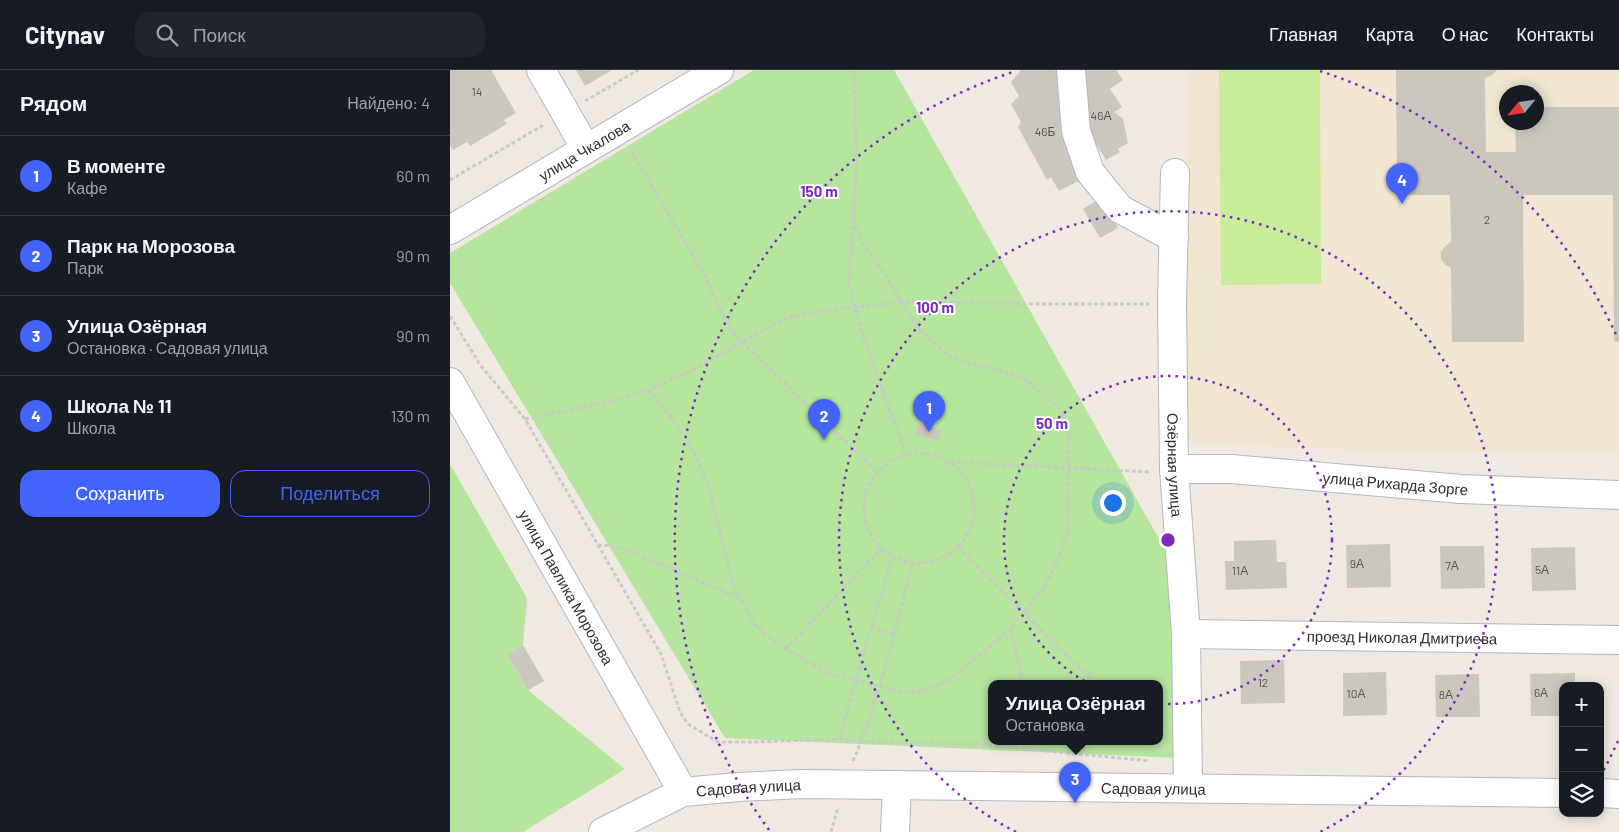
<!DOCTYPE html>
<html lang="ru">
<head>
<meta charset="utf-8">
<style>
  :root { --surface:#171b24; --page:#20242c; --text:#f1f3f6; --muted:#9ea1a6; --line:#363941; --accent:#4264fb }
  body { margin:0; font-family:Barlow,sans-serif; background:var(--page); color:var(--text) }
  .controls { position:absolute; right:15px; bottom:15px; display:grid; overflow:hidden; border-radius:10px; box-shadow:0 2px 12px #0003 }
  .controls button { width:45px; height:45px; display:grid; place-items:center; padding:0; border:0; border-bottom:1px solid var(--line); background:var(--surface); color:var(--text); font:25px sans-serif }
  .compass { position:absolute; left:1049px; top:15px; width:45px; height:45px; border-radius:50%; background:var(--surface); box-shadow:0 2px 12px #0003; rotate:241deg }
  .you { position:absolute; left:662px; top:432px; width:18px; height:18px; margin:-12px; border:4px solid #fff; border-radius:50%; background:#1a73e8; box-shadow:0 0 0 8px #1a73e833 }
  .badge { display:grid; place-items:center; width:32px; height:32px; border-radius:50%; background:var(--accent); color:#fff; font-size:16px; font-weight:700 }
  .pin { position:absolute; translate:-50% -41px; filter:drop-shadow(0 1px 2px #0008) }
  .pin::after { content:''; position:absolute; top:26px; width:18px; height:15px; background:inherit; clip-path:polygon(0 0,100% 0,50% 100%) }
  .popup { position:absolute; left:538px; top:610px; width:175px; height:65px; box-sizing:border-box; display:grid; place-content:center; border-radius:10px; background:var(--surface); filter:drop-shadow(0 1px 4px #0005); font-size:16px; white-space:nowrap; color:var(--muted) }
  .popup b { font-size:19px; color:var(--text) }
  .popup::after { content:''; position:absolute; left:50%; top:100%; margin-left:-10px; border:10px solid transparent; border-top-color:var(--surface) }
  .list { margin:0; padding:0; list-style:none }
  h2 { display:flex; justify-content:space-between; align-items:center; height:65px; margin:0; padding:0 20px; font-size:21px }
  h2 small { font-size:16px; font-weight:400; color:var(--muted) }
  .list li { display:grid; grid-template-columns:32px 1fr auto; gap:15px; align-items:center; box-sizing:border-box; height:80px; padding:0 20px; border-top:1px solid var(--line) }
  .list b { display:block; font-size:19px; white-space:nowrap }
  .list p { margin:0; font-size:16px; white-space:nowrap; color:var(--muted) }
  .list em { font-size:16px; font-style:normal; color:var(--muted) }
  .actions { display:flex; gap:10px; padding:15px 20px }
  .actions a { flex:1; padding:11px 0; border:1px solid var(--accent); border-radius:15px; text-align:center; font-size:18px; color:var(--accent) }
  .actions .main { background:var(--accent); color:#fff }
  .icon { flex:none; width:28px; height:28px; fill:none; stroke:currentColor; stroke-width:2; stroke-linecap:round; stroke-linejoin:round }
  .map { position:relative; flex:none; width:1169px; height:762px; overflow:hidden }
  header { display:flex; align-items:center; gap:30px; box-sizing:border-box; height:70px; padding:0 25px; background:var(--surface); border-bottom:1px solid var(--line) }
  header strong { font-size:24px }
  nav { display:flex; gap:28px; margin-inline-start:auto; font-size:18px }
  .search { width:350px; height:45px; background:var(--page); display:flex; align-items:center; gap:12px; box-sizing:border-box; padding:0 18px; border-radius:15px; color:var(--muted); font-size:19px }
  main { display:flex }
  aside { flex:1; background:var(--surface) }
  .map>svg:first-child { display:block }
</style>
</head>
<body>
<header>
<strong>Citynav</strong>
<div class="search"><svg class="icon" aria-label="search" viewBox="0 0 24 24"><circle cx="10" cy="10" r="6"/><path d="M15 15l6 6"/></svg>Поиск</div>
<nav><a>Главная</a><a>Карта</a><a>О нас</a><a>Контакты</a></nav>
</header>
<main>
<aside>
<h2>Рядом<small>Найдено: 4</small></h2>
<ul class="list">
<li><span class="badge">1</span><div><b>В моменте</b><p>Кафе</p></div><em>60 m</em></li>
<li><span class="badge">2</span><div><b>Парк на Морозова</b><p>Парк</p></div><em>90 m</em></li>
<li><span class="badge">3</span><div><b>Улица Озёрная</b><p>Остановка · Садовая улица</p></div><em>90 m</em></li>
<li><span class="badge">4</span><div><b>Школа № 11</b><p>Школа</p></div><em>130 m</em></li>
</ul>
<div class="actions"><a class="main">Сохранить</a><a>Поделиться</a></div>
</aside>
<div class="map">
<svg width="1169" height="762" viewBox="0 0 1169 762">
  <rect width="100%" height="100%" fill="#efe9e1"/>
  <path fill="#f0e6d1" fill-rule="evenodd" d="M739,0H1169V382H946L739,373L733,215ZM1056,22H1086V52H1056Z"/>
  <g fill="#b6e59e" fill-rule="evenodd">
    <path d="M304,0H444L742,527L728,688L275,668L0,213V183ZM541,614H709V672H541Z"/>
    <polygon points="0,394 77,528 73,575 57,585 78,620 175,699 73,762 0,762"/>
  </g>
  <polygon fill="#c9ec9a" points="769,0 870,0 871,214 771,215"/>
  <g fill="#cbc7bf">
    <polygon points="0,0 41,0 66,43 54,50 57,54 20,76 17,72 3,80 0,75"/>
    <polygon points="126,0 162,0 135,16"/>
    <polygon points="571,0 605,0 613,15 607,18 618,40 610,44 622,66 629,95 623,98 630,110 609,121 601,107 597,110 568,57 571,52 561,34 569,26 561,12"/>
    <polygon points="629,0 666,0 673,10 660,19 672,37 664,42 673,49 678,73 668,79 670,82 656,90 647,75 641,79"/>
    <polygon points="946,0 1047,0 1041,6 1035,8 1036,82 1066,82 1065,52 1086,52 1086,37 1169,37 1169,272 1164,272 1163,125 1073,125 1074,272 1002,272 1001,198 995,195 991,189 991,182 995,176 1001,172 1000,125 947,125"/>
    <polygon points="651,128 668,158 650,168 633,139"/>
    <polygon points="469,353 492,360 489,371 466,365"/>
    <polygon points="826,470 827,492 836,492 837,518 776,520 775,491 784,491 784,471"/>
    <polygon points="940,474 941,517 897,518 896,475"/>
    <polygon points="990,476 1034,476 1035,518 991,519"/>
    <polygon points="1125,477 1126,520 1082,521 1081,478"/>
    <polygon points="73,575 94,611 78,620 57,585"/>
    <polygon points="834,590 835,633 791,634 790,591"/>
    <polygon points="936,602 937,645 893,646 893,603"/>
    <polygon points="1125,603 1125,616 1113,616 1113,646 1081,646 1080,604"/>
    <polygon points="1029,604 1030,647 986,647 985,605"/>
  </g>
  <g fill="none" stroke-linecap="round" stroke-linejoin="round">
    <defs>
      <g id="minor">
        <polyline points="91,0 136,79"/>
        <polyline points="621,0 626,61 640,102 670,139 724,168"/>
        <path id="s1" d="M725,103L722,233L724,399L736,564L738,718"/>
        <path id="s2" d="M0,160L269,0"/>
        <path id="s3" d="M0,312L233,722"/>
        <path id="s4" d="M724,399H781L1011,419L1169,425"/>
        <path id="s5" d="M736,564L1169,570"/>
        <polyline points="1150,723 1169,724"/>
        <path id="s6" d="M153,762L233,722L288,717L352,714L1113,723"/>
        <polyline points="445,762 447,715"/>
      </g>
    </defs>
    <use href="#minor" stroke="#b4b7c1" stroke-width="30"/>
    <g stroke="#c9c9c9" stroke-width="3" stroke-dasharray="4 2.5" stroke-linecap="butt">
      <polyline points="404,0 407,91 399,215 412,263 456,384"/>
      <polyline points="135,31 188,0"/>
      <polyline points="181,81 253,202 271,241 285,265 427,402"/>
      <polyline points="0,110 95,54"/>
      <polyline points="0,246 31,296 75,349 211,584 230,642 238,654 268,672 301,672 389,669 421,672 525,674 700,691"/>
      <polyline points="198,320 208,330 236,368 253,402 261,426 284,517 305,555 318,566 336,579 377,603 456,623 474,621 501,609 531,584 561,558 593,519 605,497 618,461 619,362 610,338 574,309 551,301 515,292 496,284 473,263 462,249 434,203 411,171 403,145"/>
      <polyline points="75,349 168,330 198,320 245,299 333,249 366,242 452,232 595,234 699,234"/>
      <circle cx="469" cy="438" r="55"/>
      <polyline points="500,392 701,402"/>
      <polyline points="148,475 166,476 178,481 289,528"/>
      <polyline points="508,477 646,614"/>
      <polyline points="421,558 444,564"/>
      <polyline points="561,558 573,614"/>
      <polyline points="336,579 431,479"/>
      <polyline points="389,669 442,487"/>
      <polyline points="582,672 584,680"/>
      <polyline points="704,672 712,680"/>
      <path d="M403,691C430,628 445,559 463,493"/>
      <polyline points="381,762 388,737"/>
    </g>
    <use href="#minor" stroke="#fff" stroke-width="28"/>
  </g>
  <g fill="none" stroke="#7b2cbf" stroke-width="2.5" stroke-dasharray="2.5 5">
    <circle cx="718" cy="470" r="164"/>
    <path d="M566 762A329 329 0 1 1 870 762"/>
    <path d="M1168 671A493 493 0 0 1 1151 705M319 760A493 493 0 0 1 566 1M870 1A493 493 0 0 1 1168 269"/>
  </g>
  <g text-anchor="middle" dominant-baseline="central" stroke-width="4" stroke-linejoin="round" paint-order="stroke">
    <g font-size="12" fill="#555452">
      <text x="27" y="21">14</text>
      <text x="651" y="45">46А</text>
      <text x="595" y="61">46Б</text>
      <text x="1037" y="149">2</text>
      <text x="907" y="493">9А</text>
      <text x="1002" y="495">7А</text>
      <text x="1092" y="499">5А</text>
      <text x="790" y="500">11А</text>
      <text x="813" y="612">12</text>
      <text x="1091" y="622">6А</text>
      <text x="906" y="623">10А</text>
      <text x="996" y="624">8А</text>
    </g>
    <g font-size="15" fill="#2e2e2e" stroke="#fff">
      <text stroke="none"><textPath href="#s2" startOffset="156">улица Чкалова</textPath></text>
      <text stroke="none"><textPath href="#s1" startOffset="292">Озёрная улица</textPath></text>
      <text stroke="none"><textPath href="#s4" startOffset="222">улица Рихарда Зорге</textPath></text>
      <text stroke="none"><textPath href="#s3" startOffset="236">улица Павлика Морозова</textPath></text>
      <text stroke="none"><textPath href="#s5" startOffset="216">проезд Николая Дмитриева</textPath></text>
      <text stroke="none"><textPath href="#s6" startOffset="155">Садовая улица</textPath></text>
      <text stroke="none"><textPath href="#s6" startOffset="560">Садовая улица</textPath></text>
    </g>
  </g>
  <circle cx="718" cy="470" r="8" fill="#7b2cbf" stroke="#fff" stroke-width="2.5"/>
  <g font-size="15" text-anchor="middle" font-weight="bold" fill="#7b2cbf" stroke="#fff" stroke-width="4" stroke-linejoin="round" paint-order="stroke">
    <text x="369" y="127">150 m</text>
    <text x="485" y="243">100 m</text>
    <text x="602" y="359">50 m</text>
  </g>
</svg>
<div class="controls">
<button>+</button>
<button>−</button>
<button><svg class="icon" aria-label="layers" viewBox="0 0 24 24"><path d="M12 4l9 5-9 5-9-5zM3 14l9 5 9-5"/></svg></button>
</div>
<svg class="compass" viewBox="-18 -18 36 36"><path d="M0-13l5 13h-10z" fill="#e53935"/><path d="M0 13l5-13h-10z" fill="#9ea1a6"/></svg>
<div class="you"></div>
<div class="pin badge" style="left:479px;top:362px">1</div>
<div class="pin badge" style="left:374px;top:370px">2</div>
<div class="pin badge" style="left:625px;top:733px">3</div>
<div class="popup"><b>Улица Озёрная</b>Остановка</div>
<div class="pin badge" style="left:952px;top:134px">4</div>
</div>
</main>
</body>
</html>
